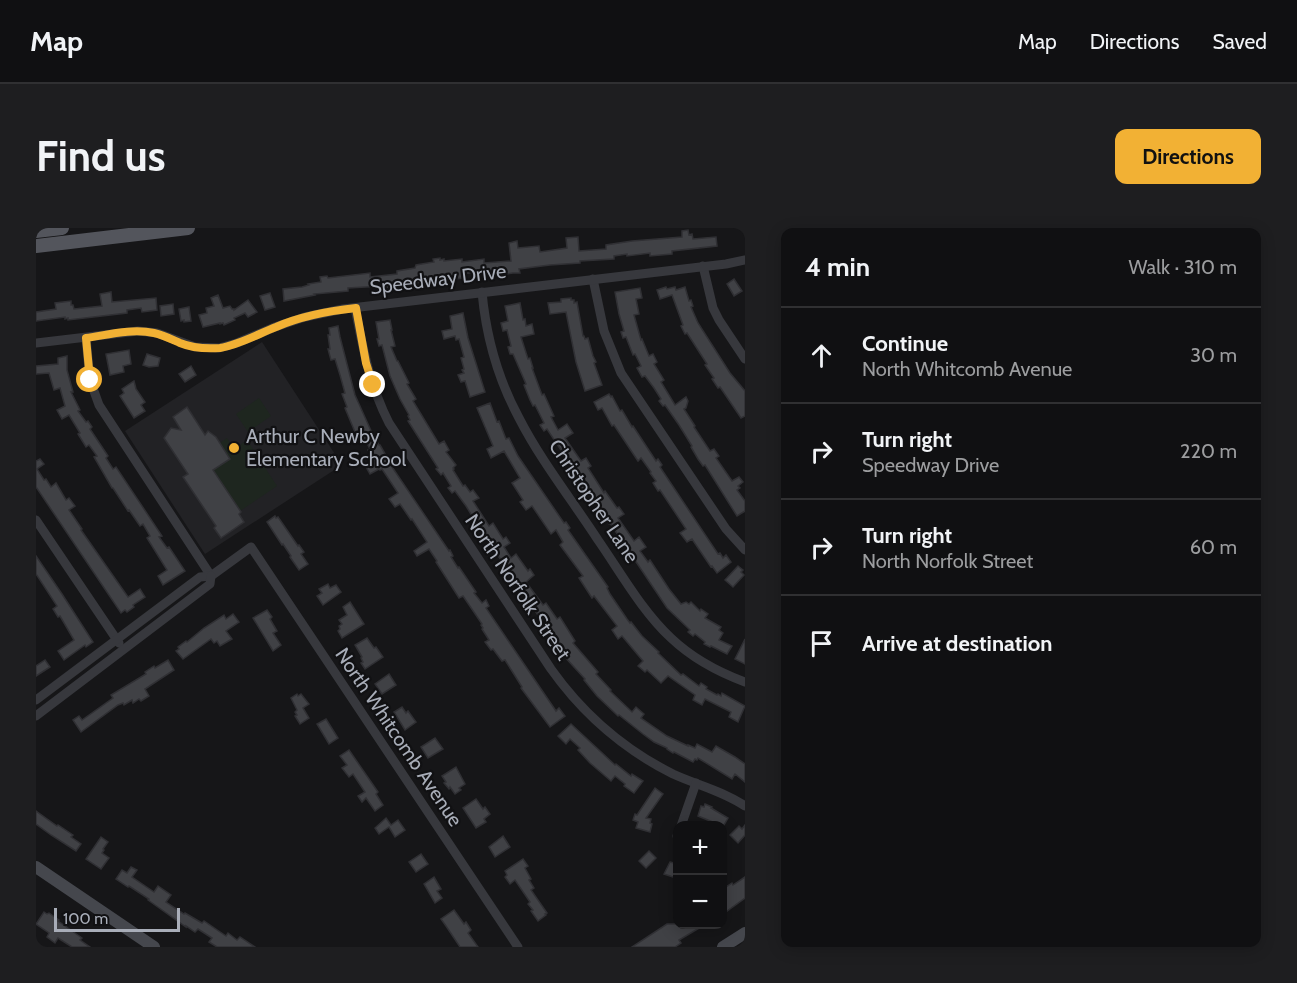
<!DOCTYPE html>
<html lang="en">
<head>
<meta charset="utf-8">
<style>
  :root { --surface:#101012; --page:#1e1e20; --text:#f1f3f6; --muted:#9c9d9f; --line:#303032; --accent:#f2b134 }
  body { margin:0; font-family:Cabin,sans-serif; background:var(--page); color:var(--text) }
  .controls { position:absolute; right:18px; bottom:18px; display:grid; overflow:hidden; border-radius:12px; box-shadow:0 3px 15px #0003 }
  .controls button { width:54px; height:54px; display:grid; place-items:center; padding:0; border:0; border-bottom:2px solid var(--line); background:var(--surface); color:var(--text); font:30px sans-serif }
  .scale { position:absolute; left:18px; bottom:15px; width:126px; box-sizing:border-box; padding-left:6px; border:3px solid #a8adb8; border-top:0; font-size:16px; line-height:21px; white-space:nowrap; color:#a8adb8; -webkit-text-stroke:4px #111113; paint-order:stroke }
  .stop { position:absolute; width:18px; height:18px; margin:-14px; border:4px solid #f2b134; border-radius:50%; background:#fff }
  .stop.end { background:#f2b134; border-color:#fff; box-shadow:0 2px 6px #0008 }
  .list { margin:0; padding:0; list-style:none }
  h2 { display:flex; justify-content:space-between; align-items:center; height:78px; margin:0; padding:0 24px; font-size:26px }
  h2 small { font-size:20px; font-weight:400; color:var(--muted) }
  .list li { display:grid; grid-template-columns:39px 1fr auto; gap:18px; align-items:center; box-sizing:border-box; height:96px; padding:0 24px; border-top:2px solid var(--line) }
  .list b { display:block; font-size:22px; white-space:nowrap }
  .list p { margin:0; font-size:20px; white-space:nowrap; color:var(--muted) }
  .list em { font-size:20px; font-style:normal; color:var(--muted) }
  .icon { flex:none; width:33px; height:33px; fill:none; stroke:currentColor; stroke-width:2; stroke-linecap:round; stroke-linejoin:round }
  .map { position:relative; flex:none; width:709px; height:719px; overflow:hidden; border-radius:12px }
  header { display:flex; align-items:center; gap:36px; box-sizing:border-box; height:84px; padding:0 30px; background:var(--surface); border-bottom:2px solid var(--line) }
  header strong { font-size:28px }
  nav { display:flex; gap:33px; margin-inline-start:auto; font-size:21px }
  .intro { display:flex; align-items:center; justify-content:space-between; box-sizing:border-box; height:144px; padding:0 36px }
  h1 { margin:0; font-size:42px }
  .button { padding:15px 27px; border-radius:12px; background:var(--accent); color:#111; font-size:21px; font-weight:700 }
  main { display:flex; gap:36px; padding:0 36px }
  aside { flex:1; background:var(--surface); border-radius:12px; box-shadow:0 3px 15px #0003 }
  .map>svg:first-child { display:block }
</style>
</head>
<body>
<header>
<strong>Map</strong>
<nav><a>Map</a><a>Directions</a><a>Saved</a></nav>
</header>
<div class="intro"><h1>Find us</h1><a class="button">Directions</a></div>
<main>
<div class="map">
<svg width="709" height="719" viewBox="0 0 709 719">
  <rect width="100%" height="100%" fill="#161618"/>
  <polygon fill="#222225" points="226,114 306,237 169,326 89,203"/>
  <g fill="#1e261f">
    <polygon points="223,170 235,188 212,204 200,186"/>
    <polygon points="191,210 198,221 211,212 241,258 204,283 177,242 194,231 184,215"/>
  </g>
  <g fill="#404145" stroke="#303034" stroke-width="1.5">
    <polygon points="652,2 653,7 656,6 657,11 680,9 681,18 636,23 636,26 614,28 614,25 591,28 591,26 578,28 578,31 544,33 544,35 514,37 483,41 484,45 477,45 462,47 462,44 441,46 441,44 426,46 427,50 404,53 404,51 347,60 347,58 312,60 312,63 278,66 279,67 248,73 247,61 266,59 273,57 272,56 285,54 284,49 291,48 292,50 334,45 334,49 361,46 361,43 379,40 380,37 398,34 397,31 404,30 404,32 408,31 408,33 426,31 426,34 448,31 448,35 475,33 473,15 481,13 482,20 503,18 504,24 531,20 530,10 542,9 543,23 570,21 570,17 596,13 646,9 646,3"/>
    <polygon points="698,51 706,63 698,68 691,56"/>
    <polygon points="630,59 631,61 639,59 640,62 649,59 653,73 655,72 657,78 655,79 662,95 694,145 709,163 709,188 705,190 684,159 682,160 676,151 678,150 669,137 671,136 651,105 649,106 645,98 647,97 636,67 624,71 621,62"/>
    <polygon points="604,60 606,70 600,71 603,86 598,87 605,112 606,111 613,128 617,126 621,134 618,136 628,152 625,154 639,177 650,169 652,173 650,180 648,181 659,198 658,199 674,223 678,221 683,228 680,230 696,253 703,249 707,254 702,258 704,260 701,262 709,273 709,283 701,288 669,237 667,238 662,231 655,219 656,218 643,197 629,177 627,178 623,173 625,171 618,160 609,148 606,149 601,140 605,138 599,126 597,127 590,109 587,110 585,104 588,103 583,86 579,64"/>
    <polygon points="75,64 76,74 120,70 121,82 106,84 105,80 91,82 91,85 66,88 32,92 32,90 29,91 29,89 0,93 0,84 20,81 19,75 35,73 35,77 37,77 38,81 66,78 64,66"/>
    <polygon points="234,65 239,79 229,82 224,68"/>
    <polygon points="182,67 187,80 194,78 196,81 198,81 198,82 212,72 221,84 212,89 209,85 198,90 199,92 188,97 187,95 184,96 184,95 167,99 163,87 171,85 170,80 178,78 175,70"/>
    <polygon points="535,70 535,72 538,72 538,75 541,74 547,108 548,108 549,111 552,110 557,128 560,134 558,135 566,157 549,163 540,134 530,84 514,86 512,75 525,74 525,71"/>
    <polygon points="484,75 487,92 489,91 490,98 496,96 498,106 485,109 492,131 494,130 497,140 496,140 506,167 508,166 518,188 515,189 522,202 531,196 537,205 529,210 545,233 550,230 555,238 552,240 568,265 569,263 581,280 583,279 588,286 582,290 598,313 603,309 610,319 604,323 612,334 614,332 633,361 645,376 650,374 653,376 655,374 664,383 665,381 672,386 669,390 685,399 683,402 687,405 683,412 696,418 691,426 675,418 674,419 668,416 669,414 659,406 657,408 652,404 654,402 631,380 574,295 573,296 554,266 552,263 549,265 545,259 548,258 547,255 511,201 508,203 504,197 508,195 499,177 497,178 494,172 488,157 490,156 477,126 474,126 472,119 475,118 471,102 467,103 465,95 472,93 469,78"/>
    <polygon points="137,76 138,86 125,88 124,78"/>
    <polygon points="153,79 155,93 148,94 148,92 145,93 143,81"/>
    <polygon points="427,85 432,110 449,164 434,169 429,153 425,154 422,147 428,145 426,142 428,141 425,130 428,129 423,111 420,112 419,108 408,111 406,103 416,101 414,88"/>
    <polygon points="354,92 356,102 355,102 359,118 355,119 361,133 362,133 373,155 371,156 380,171 377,173 403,216 408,213 413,222 410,224 420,237 417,240 418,241 417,242 427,258 429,257 434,264 437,262 443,270 437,273 453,298 457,295 467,311 470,309 474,315 468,319 475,330 480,326 492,343 494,341 498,347 490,354 507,377 510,375 521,391 524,389 539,413 537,415 562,444 560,446 575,462 574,463 596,484 600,479 608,486 605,490 631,508 652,518 652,517 659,520 661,516 676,524 680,518 699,529 709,536 709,554 699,546 696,551 662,530 661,532 659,531 657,534 638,524 637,525 631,521 631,520 618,514 607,506 583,487 582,488 561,468 548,452 549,451 527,427 523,420 525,419 516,408 513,410 509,405 512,403 510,399 463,329 442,299 440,300 435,292 438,291 430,278 419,263 416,265 412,260 415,258 407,245 405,247 400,241 402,240 372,193 374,192 372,188 373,187 364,171 354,148 346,117 343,118 341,111 343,111 340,94"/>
    <polygon points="302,98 304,109 319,167 336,205 343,217 344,217 355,236 354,236 413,323 414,322 417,328 415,329 422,340 423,339 440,364 438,365 446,375 450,372 453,378 450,380 520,483 523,480 529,488 514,499 485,460 486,459 469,432 466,433 457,421 455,422 449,414 453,412 446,401 447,400 445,397 446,396 427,368 423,370 400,334 401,333 393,321 381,328 378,323 391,314 376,291 375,292 364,276 359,279 353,271 362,265 346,241 344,242 343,241 334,246 330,239 338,234 332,222 334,221 324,202 319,204 309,180 311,179 306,166 309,165 304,147 299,131 295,132 292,121 294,121 292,107 294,107 293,100"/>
    <polygon points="93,122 95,136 87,138 88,144 74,147 70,126"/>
    <polygon points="111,126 124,130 122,138 113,139 107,137"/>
    <polygon points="31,128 31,142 37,164 35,164 44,182 42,183 50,194 52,193 56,199 54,201 72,228 70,230 77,241 80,239 126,308 123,309 131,320 133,319 149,343 127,357 122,348 131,342 111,310 114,308 107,296 104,298 93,282 92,283 77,260 76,260 58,229 61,228 53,217 50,219 42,206 44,205 33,187 26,191 21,182 29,178 24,160 18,162 13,145 0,146 0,138 22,136 22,130"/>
    <polygon points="155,138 160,147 149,154 143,146"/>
    <polygon points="98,153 100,161 109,174 105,177 109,183 98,190 84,168 88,165 86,161"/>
    <polygon points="573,166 575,169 576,168 584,183 586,182 596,199 597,198 620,233 622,231 626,237 624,239 682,326 684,325 687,330 690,327 695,334 681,345 676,338 675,339 656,311 651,314 644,305 650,301 624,262 622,263 617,255 620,253 614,245 615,244 605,230 602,233 578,197 576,198 566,180 562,182 558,174"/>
    <polygon points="454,175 461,194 463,193 470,211 473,210 482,228 528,295 530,294 534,300 532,302 572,359 571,360 574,366 591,391 594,395 595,394 606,408 623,424 622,425 645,447 647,446 663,458 665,455 671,459 670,461 681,467 682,466 685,468 686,465 709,478 702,494 693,489 695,484 669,471 666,477 657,472 659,467 632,448 625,455 611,442 609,444 602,438 607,433 586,408 582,411 576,402 581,398 558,368 556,370 543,350 547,348 524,317 527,314 520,302 515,306 496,278 490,282 484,274 487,272 476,255 484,250 468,223 455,230 451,221 457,218 441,180"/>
    <polygon points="151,179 169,207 172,203 180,209 194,231 177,242 205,284 203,286 208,294 185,310 178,300 180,298 147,249 152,246 128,210 135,200 145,202 137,189"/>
    <polygon points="4,231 8,236 1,241 8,252 10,251 15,259 20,255 30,272 33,270 39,278 33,282 46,301 45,302 92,369 104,361 109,369 97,377 98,379 91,384 89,382 85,385 0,259 0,233"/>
    <polygon points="239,288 240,290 242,289 262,318 263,317 268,324 265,326 272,336 263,342 254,329 255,328 247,316 246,317 231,294"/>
    <polygon points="0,328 26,366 57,414 50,419 49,417 28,432 22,423 38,412 24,388 22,389 17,381 21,378 0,346"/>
    <polygon points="702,338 707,342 705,344 708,347 697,359 689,352"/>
    <polygon points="292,356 294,360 300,357 305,364 287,377 281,368 286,365 283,361"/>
    <polygon points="314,374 328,396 306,410 302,403 304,401 303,398 306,396 303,392 311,387 307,379"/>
    <polygon points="231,382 236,389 234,391 241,403 237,405 245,417 237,423 217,390"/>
    <polygon points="197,386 203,394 190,403 196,411 184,418 181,413 178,415 175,411 147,431 140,423 143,421 142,419 150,413 151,414 168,400 188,387 190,391"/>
    <polygon points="331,410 338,420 340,419 347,429 329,441 325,435 327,434 325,430 326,429 319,417"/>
    <polygon points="709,411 709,436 699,431"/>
    <polygon points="9,432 14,439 0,448 0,438"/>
    <polygon points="132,432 138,442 109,461 113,468 105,473 103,471 97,475 96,472 88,477 87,475 82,477 45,504 37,492 43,488 46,492 77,470 75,467 110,446 109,444 118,438 119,440"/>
    <polygon points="353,446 360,457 346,466 339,456"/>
    <polygon points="261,466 262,468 265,466 273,476 267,480 273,490 264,496 259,488 261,487 259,484 261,482 255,470"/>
    <polygon points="366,479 370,485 372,483 380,494 369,502 358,484"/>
    <polygon points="290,491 302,510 293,516 281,496"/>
    <polygon points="535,496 579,537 580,536 595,548 596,546 607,553 598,565 588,558 589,556 579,548 575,553 554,535 542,522 544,520 534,511 530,516 522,508"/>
    <polygon points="399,510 407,521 392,530 385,519"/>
    <polygon points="313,522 342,564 340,566 347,577 339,583 330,570 326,574 322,568 329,564 317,546 313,549 306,540 311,537 304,528"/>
    <polygon points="420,539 429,556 423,560 425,562 419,566 414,559 413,561 408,555 410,554 406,548"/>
    <polygon points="619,560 627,566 610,590 615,591 614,595 616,596 614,604 600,600 602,594 597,592 599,586 601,587"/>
    <polygon points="440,571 447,581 449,579 454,586 448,591 450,594 440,600 427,580"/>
    <polygon points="669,576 676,579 675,580 692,590 688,597 678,597 679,595 662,588 665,578 668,579"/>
    <polygon points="0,583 21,598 22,597 37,607 35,609 45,616 40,623 15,607 0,596"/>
    <polygon points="350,590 355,597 362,592 369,602 359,609 353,599 343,606 339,600"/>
    <polygon points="709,597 709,607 702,615 694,607 703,598 706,601"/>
    <polygon points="467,608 474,619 459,629 453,619"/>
    <polygon points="65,609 72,614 67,621 68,622 66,625 73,630 65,641 50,631"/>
    <polygon points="613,623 620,630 610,640 603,633"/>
    <polygon points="385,626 392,636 380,644 373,634"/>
    <polygon points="487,631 492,638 489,640 495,651 493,652 498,660 495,662 511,685 509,686 510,687 502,693 495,683 497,682 492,676 494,674 479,652 474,656 469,649 471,647 469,643"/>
    <polygon points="634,634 642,636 640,650 628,646"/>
    <polygon points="95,639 101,642 96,649 118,664 122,658 135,667 130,674 148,686 149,685 166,695 168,693 190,708 192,705 201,712 204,709 219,719 181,719 173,714 176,710 162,701 159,704 150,698 150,699 112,672 113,671 93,658 92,659 80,651 86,642 91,645"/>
    <polygon points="398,649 405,661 401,663 406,670 399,675 388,656"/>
    <polygon points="709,649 709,670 687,686 687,661 696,655 697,657"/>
    <polygon points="418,682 428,696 430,694 435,702 432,705 442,719 424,719 410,698 405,691"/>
    <polygon points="8,684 11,686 13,685 23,692 22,693 46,710 44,712 54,719 36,719 22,710 19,715 11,709 13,705 0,696"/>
    <polygon points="631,696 670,696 643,712 645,715 639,719 596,719"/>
  </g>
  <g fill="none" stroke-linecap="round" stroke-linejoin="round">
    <g stroke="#37383d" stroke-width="9">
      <polyline points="667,38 677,80 683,92 709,131"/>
      <polyline points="557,51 568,103 585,145 690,301 709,322"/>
      <path d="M446,64C450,108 462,151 483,190C505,233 536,272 562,312C585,345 606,383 635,410C656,430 682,444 709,454"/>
      <path d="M319,80C327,121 334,158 353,195L515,441C547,486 587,521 637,546C661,557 687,563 709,578"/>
      <polyline points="50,110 54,152 63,177 175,348"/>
      <polyline points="0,115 102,103 121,105 159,119 183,120 201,115 239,99 269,89 307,81 690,36 709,32"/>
      <polyline points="0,292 83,415"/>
      <polyline points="0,472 164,349 175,348 215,319 482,719"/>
      <polyline points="0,488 174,356 175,348"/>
      <polyline points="645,598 660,555"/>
      <polyline points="641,608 642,607"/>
    </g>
    <g stroke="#45474d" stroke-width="12">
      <polyline points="0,639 118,719"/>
      <polyline points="687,719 709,705"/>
    </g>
    <g stroke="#53555c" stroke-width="14">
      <polyline points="0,3 26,0"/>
      <polyline points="0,18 152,0"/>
    </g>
  </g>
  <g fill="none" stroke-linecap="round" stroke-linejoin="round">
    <path stroke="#f2b134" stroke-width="8" d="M54,152L50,110C71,107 96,100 118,105C127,107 135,111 144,115C156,120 170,121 184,120C203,117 222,106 240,99C265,88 292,83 320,80L330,135L337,157"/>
  </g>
  <circle fill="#f2b134" stroke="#111113" stroke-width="2" cx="198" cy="220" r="6"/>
  <g text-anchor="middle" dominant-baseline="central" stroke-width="4.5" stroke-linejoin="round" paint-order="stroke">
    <g font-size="20" fill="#a8adb8" stroke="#111113">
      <text transform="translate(402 51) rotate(-7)">Speedway Drive</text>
      <text transform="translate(558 273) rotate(56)">Christopher Lane</text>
      <text transform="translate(482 359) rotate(56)">North Norfolk Street</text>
      <text transform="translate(363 509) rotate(56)">North Whitcomb Avenue</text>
    </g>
    <g font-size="20" fill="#a8adb8" stroke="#111113" text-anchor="start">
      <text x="210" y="208">Arthur C Newby<tspan x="210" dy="23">Elementary School</tspan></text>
    </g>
  </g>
</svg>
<div class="controls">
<button>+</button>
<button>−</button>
</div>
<div class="scale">100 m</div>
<div class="stop" style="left:54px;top:152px"></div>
<div class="stop end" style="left:337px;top:157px"></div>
</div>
<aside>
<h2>4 min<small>Walk · 310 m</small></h2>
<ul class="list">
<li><svg class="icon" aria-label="ahead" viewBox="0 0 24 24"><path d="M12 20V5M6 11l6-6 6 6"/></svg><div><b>Continue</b><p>North Whitcomb Avenue</p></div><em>30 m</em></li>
<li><svg class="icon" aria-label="right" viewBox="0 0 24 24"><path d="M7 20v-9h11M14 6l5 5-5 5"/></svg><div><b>Turn right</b><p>Speedway Drive</p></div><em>220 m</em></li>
<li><svg class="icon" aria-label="right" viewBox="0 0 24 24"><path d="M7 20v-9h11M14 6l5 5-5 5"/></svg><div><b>Turn right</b><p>North Norfolk Street</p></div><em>60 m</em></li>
<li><svg class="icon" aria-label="arrive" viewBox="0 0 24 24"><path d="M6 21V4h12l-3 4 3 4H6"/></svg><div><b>Arrive at destination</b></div></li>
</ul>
</aside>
</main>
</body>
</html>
